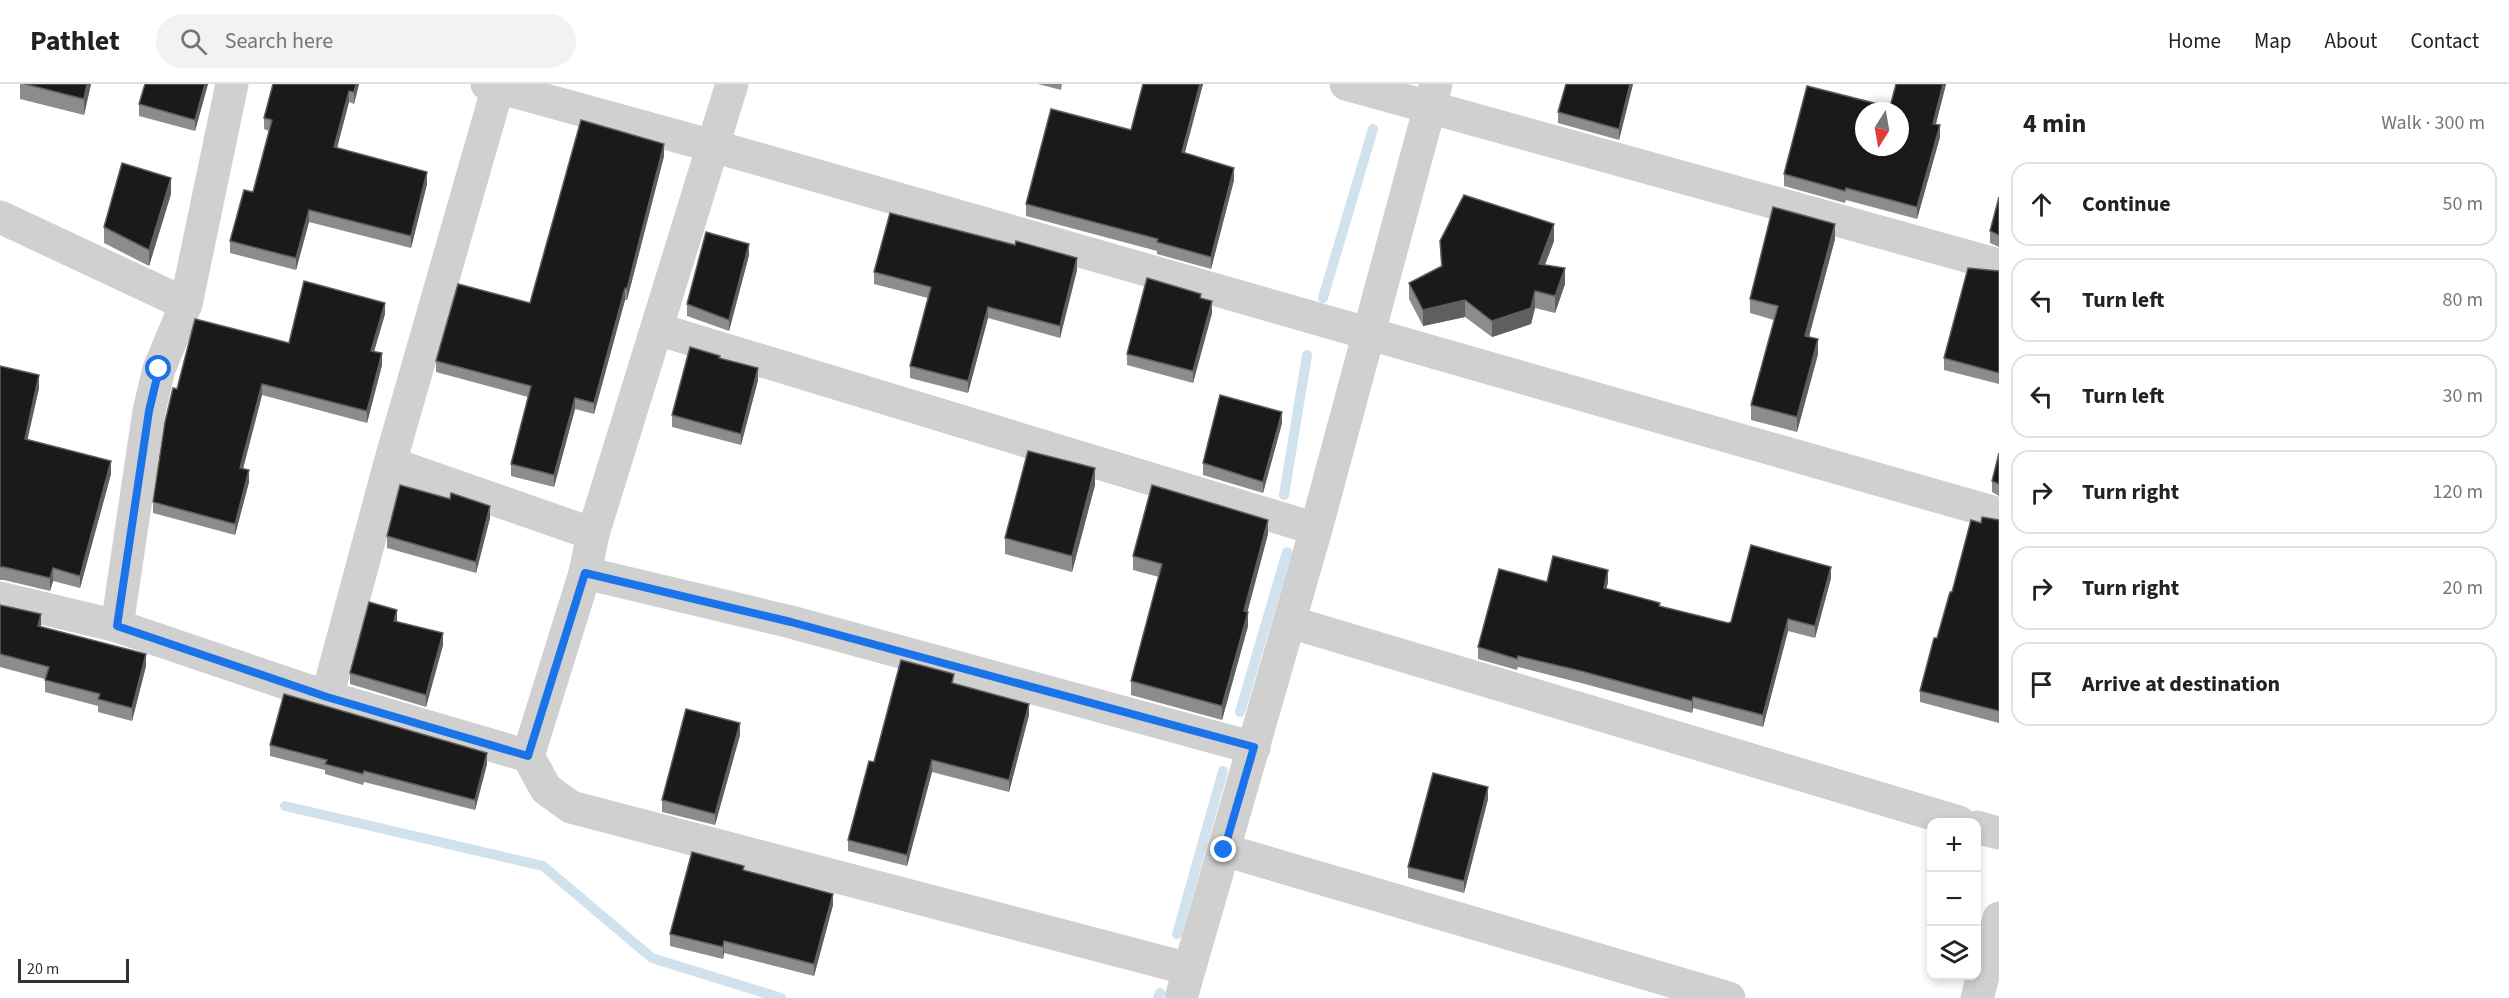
<!DOCTYPE html>
<html lang="en">
<head>
<meta charset="utf-8">
<style>
  :root { --surface:#fff; --page:#f2f2f2; --text:#222; --muted:#767676; --line:#e0e0e0 }
  body { margin:0; font-family:"Source Sans 3",sans-serif; background:var(--page); color:var(--text) }
  .controls { position:absolute; right:18px; bottom:18px; display:grid; overflow:hidden; border-radius:12px; box-shadow:0 3px 9px #0003 }
  .controls button { width:54px; height:54px; display:grid; place-items:center; padding:0; border:0; border-bottom:2px solid var(--line); background:var(--surface); color:var(--text); font:30px sans-serif }
  .compass { position:absolute; left:1855px; top:18px; width:54px; height:54px; border-radius:50%; background:var(--surface); box-shadow:0 3px 9px #0003; rotate:191deg }
  .scale { position:absolute; left:18px; bottom:15px; width:111px; box-sizing:border-box; padding-left:6px; border:3px solid #333; border-top:0; font-size:16px; line-height:21px; white-space:nowrap; color:#333; -webkit-text-stroke:4px #fff; paint-order:stroke }
  .stop { position:absolute; width:18px; height:18px; margin:-14px; border:4px solid #1a73e8; border-radius:50%; background:#fff }
  .stop.end { background:#1a73e8; border-color:#fff; box-shadow:0 2px 6px #0008 }
  .list { margin:0; padding:0; list-style:none }
  h2 { display:flex; justify-content:space-between; align-items:center; height:78px; margin:0; padding:0 24px; font-size:26px }
  h2 small { font-size:20px; font-weight:400; color:var(--muted) }
  .list li { display:grid; grid-template-columns:39px 1fr auto; gap:18px; align-items:center; box-sizing:border-box; height:84px; margin:0 12px 12px; padding:0 12px; border:2px solid var(--line); border-radius:18px }
  .list b { display:block; font-size:22px; white-space:nowrap }
  .list em { font-size:20px; font-style:normal; color:var(--muted) }
  .icon { flex:none; width:33px; height:33px; fill:none; stroke:currentColor; stroke-width:2; stroke-linecap:round; stroke-linejoin:round }
  .map { position:relative; flex:none; width:1999px; height:914px; overflow:hidden }
  header { display:flex; align-items:center; gap:36px; box-sizing:border-box; height:84px; padding:0 30px; background:var(--surface); border-bottom:2px solid var(--line) }
  header strong { font-size:28px }
  nav { display:flex; gap:33px; margin-inline-start:auto; font-size:21px }
  .search { width:420px; height:54px; background:var(--page); display:flex; align-items:center; gap:15px; box-sizing:border-box; padding:0 21px; border-radius:33px; color:var(--muted); font-size:22px }
  main { display:flex }
  aside { flex:1; background:var(--surface) }
  .map>svg:first-child { display:block }
</style>
</head>
<body>
<header>
<strong>Pathlet</strong>
<div class="search"><svg class="icon" aria-label="search" viewBox="0 0 24 24"><circle cx="10" cy="10" r="6"/><path d="M15 15l6 6"/></svg>Search here</div>
<nav><a>Home</a><a>Map</a><a>About</a><a>Contact</a></nav>
</header>
<main>
<div class="map">
<svg width="1999" height="914" viewBox="0 0 1999 914">
  <rect width="100%" height="100%" fill="#fff"/>
  <g fill="none" stroke-linecap="round" stroke-linejoin="round">
    <g stroke="#cfe2ee" stroke-width="10">
      <polyline points="1323,214 1373,45"/>
      <polyline points="1284,411 1307,271"/>
      <polyline points="1240,628 1287,468"/>
      <polyline points="285,722 543,782 652,874 781,914"/>
      <polyline points="1177,850 1223,687"/>
      <polyline points="1158,914 1160,909"/>
    </g>
    <g stroke="#d0d0d0" stroke-width="33">
      <polyline points="487,0 727,66 1999,430"/>
      <polyline points="1346,0 1999,181"/>
      <polyline points="0,133 186,220"/>
      <polyline points="657,245 1316,445"/>
      <polyline points="390,379 498,3"/>
      <polyline points="585,489 791,538 1254,664"/>
      <polyline points="0,514 117,542 327,613 528,672 546,705 571,723 1189,885"/>
      <polyline points="1290,538 1959,738"/>
      <polyline points="117,542 149,327 159,285 186,220 232,0"/>
      <polyline points="327,613 390,379 593,450"/>
      <polyline points="528,672 585,489 593,450 732,0"/>
      <polyline points="1976,743 1999,749"/>
      <polyline points="1224,766 1729,914"/>
      <polyline points="1181,914 1316,445 1436,0"/>
      <polyline points="1977,914 1999,834"/>
    </g>
  </g>
  <g fill="#8c8c8c">
    <polygon points="20,0 91,0 84,31 20,15"/>
    <polygon points="145,0 208,0 195,47 139,32 139,20"/>
    <polygon points="359,0 354,20 349,18 337,64 427,100 411,164 309,138 296,186 230,169 230,157 253,108 269,47 264,45 264,34"/>
    <polygon points="1038,0 1062,0 1061,6"/>
    <polygon points="1143,0 1203,0 1184,69 1234,96 1211,185 1157,170 1157,167 1026,132 1026,120 1131,46"/>
    <polygon points="1566,0 1633,0 1619,56 1558,39 1558,28"/>
    <polygon points="1896,0 1946,0 1936,40 1940,53 1917,135 1846,116 1845,119 1784,102 1784,90 1890,23"/>
    <polygon points="664,72 627,216 625,216 594,330 575,325 554,403 511,392 511,380 528,313 436,288 436,277 530,219"/>
    <polygon points="171,110 149,182 104,159 104,143"/>
    <polygon points="1999,113 1999,163 1990,159 1990,147"/>
    <polygon points="1835,155 1809,253 1818,270 1797,348 1751,336 1751,321 1774,236 1750,229 1750,215"/>
    <polygon points="1440,157 1554,157 1545,181 1565,200 1555,229 1535,224 1531,240 1492,253 1465,233 1423,242 1409,215 1409,199 1441,183"/>
    <polygon points="749,171 729,247 687,232 687,220"/>
    <polygon points="1077,186 1060,254 988,234 968,309 910,294 910,282 928,214 874,200 874,188"/>
    <polygon points="1999,187 1999,300 1944,286 1944,274"/>
    <polygon points="1201,214 1212,229 1193,299 1127,281 1127,270"/>
    <polygon points="385,230 374,267 382,281 367,339 262,311 243,385 249,398 235,451 153,429 153,418 177,305 289,259"/>
    <polygon points="0,282 39,304 27,355 111,390 80,504 53,497 50,507 4,496 0,496"/>
    <polygon points="758,296 741,361 672,343 672,331"/>
    <polygon points="1282,339 1263,409 1203,391 1203,379"/>
    <polygon points="1999,369 1999,412 1992,408 1992,397"/>
    <polygon points="1095,401 1072,488 1005,470 1005,454"/>
    <polygon points="490,434 476,489 387,464 387,452"/>
    <polygon points="1999,436 1999,639 1920,618 1920,607 1952,508 1981,439"/>
    <polygon points="1268,450 1247,528 1248,542 1222,636 1131,611 1131,597 1159,493 1133,486 1133,472"/>
    <polygon points="1831,494 1815,554 1788,547 1763,643 1693,624 1692,629 1581,599 1518,583 1517,586 1478,575 1478,563 1547,498 1608,498 1606,505 1660,522 1728,539"/>
    <polygon points="0,521 41,542 146,582 132,637 98,628 98,622 45,608 45,595 0,583"/>
    <polygon points="397,537 443,561 426,623 350,600 350,589"/>
    <polygon points="954,600 1029,631 1009,708 932,688 907,782 848,767 848,756 874,678"/>
    <polygon points="740,651 715,741 662,728 662,716"/>
    <polygon points="270,661 487,680 475,726 364,698 363,701 325,690 325,686 270,672"/>
    <polygon points="1488,715 1464,809 1408,794 1408,783"/>
    <polygon points="744,786 833,821 814,892 724,869 723,875 670,862 670,850"/>
  </g>
  <g fill="#5f5f5f">
    <polygon points="87,0 91,0 84,31 84,15"/>
    <polygon points="205,0 208,0 195,47 195,36"/>
    <polygon points="356,0 359,0 354,20 354,8"/>
    <polygon points="1200,0 1203,0 1182,80 1182,68"/>
    <polygon points="1630,0 1633,0 1619,56 1619,45"/>
    <polygon points="1943,0 1946,0 1933,51 1933,40"/>
    <polygon points="349,7 349,18 334,75 334,63"/>
    <polygon points="1940,41 1940,53 1917,135 1917,123"/>
    <polygon points="664,60 664,72 627,216 627,205"/>
    <polygon points="1234,84 1234,96 1211,185 1211,173"/>
    <polygon points="427,88 427,100 411,164 411,152"/>
    <polygon points="171,94 171,110 149,182 149,166"/>
    <polygon points="309,126 309,138 296,186 296,174"/>
    <polygon points="1554,140 1554,157 1539,196 1539,180"/>
    <polygon points="1835,140 1835,155 1805,267 1805,252"/>
    <polygon points="749,160 749,171 729,247 729,236"/>
    <polygon points="1077,174 1077,186 1060,254 1060,242"/>
    <polygon points="1565,184 1565,200 1555,229 1555,212"/>
    <polygon points="625,204 625,216 594,330 594,319"/>
    <polygon points="1535,207 1535,224 1531,240 1492,253 1492,237"/>
    <polygon points="1465,216 1465,233 1423,242 1423,226"/>
    <polygon points="1212,217 1212,229 1193,299 1193,287"/>
    <polygon points="385,219 385,230 371,278 371,267"/>
    <polygon points="988,223 988,234 968,309 968,297"/>
    <polygon points="1818,255 1818,270 1797,348 1797,333"/>
    <polygon points="382,269 382,281 367,339 367,327"/>
    <polygon points="758,284 758,296 741,361 741,350"/>
    <polygon points="39,291 39,304 25,367 25,355"/>
    <polygon points="262,300 262,311 240,396 240,384"/>
    <polygon points="575,314 575,325 554,403 554,391"/>
    <polygon points="1282,328 1282,339 1263,409 1263,398"/>
    <polygon points="111,377 111,390 80,504 80,492"/>
    <polygon points="1095,384 1095,401 1072,488 1072,472"/>
    <polygon points="249,386 249,398 235,451 235,440"/>
    <polygon points="490,422 490,434 476,489 476,478"/>
    <polygon points="1268,436 1268,450 1244,541 1244,527"/>
    <polygon points="1831,483 1831,494 1815,554 1815,542"/>
    <polygon points="53,484 53,497 50,507 50,494"/>
    <polygon points="1608,486 1608,498 1604,516 1604,504"/>
    <polygon points="397,526 397,537 394,537"/>
    <polygon points="1248,528 1248,542 1222,636 1222,622"/>
    <polygon points="41,530 41,543 38,542"/>
    <polygon points="1788,535 1788,547 1763,643 1763,631"/>
    <polygon points="443,549 443,561 426,623 426,611"/>
    <polygon points="146,570 146,582 132,637 132,624"/>
    <polygon points="1693,613 1693,624 1692,629 1692,617"/>
    <polygon points="1029,620 1029,631 1009,708 1009,696"/>
    <polygon points="740,639 740,651 715,741 715,730"/>
    <polygon points="487,669 487,680 475,726 475,716"/>
    <polygon points="932,676 932,688 907,782 907,771"/>
    <polygon points="1488,703 1488,715 1464,809 1464,797"/>
    <polygon points="833,810 833,821 814,892 814,880"/>
    <polygon points="724,857 724,869 723,875 723,863"/>
  </g>
  <g fill="#1a1a1a" stroke="#5f5f5f" stroke-width="1.5" fill-rule="evenodd">
    <polygon points="25,0 87,0 84,15"/>
    <polygon points="145,0 205,0 195,36 139,20"/>
    <polygon points="273,0 356,0 354,8 349,7 334,63 427,88 411,152 309,126 296,174 230,157 244,106 253,108 272,36 264,34"/>
    <polygon points="1143,0 1200,0 1182,68 1234,84 1211,173 1157,158 1158,155 1026,120 1051,25 1131,46"/>
    <polygon points="1566,0 1630,0 1619,45 1558,28"/>
    <path d="M1896,0H1943L1933,40L1940,41L1917,123L1846,104L1845,107L1784,90L1807,2L1890,23ZM1864,27H1900V63H1864Z"/>
    <polygon points="581,36 664,60 627,205 625,204 594,319 575,314 554,391 511,380 531,302 436,277 458,200 530,219"/>
    <polygon points="122,79 171,94 149,166 104,143"/>
    <polygon points="1464,111 1554,140 1539,180 1565,184 1555,212 1535,207 1531,224 1492,237 1465,216 1423,226 1409,199 1442,182 1440,157"/>
    <polygon points="1999,113 1999,151 1990,147"/>
    <polygon points="1773,123 1835,140 1805,252 1818,255 1797,333 1751,321 1778,222 1750,215"/>
    <polygon points="890,129 1015,161 1016,157 1077,174 1060,242 988,223 968,297 910,282 931,203 874,188"/>
    <polygon points="706,148 749,160 729,236 687,220"/>
    <polygon points="1968,184 1999,187 1999,289 1944,274"/>
    <polygon points="1147,194 1201,210 1200,214 1212,217 1193,287 1127,270"/>
    <polygon points="304,197 385,219 371,267 382,269 367,327 262,300 240,384 249,386 235,440 153,418 165,338 173,304 177,305 195,235 289,259"/>
    <polygon points="690,263 720,272 719,274 758,284 741,350 672,331"/>
    <polygon points="0,282 39,291 25,355 111,377 80,492 53,484 50,494 4,483 0,483"/>
    <polygon points="1220,311 1282,328 1263,398 1203,379"/>
    <polygon points="1028,367 1095,384 1072,472 1005,454"/>
    <polygon points="1999,369 1999,400 1992,397"/>
    <polygon points="400,401 450,415 451,409 490,422 476,478 387,452"/>
    <polygon points="1152,401 1268,436 1244,527 1248,528 1222,622 1131,597 1162,480 1133,472"/>
    <polygon points="1982,433 1999,436 1999,627 1920,607 1934,554 1937,554 1950,508 1952,508 1971,436 1981,439"/>
    <polygon points="1751,461 1831,483 1815,542 1788,535 1763,631 1693,613 1692,617 1581,587 1518,572 1517,575 1478,563 1499,485 1547,498 1553,472 1608,486 1604,504 1660,519 1659,522 1728,539 1731,538"/>
    <polygon points="369,518 397,526 394,537 443,549 426,611 350,589"/>
    <polygon points="0,521 41,530 38,542 146,570 132,624 98,615 100,610 45,596 49,583 0,570"/>
    <polygon points="901,576 954,590 952,599 1029,620 1009,696 932,676 907,771 848,756 869,677 874,678"/>
    <polygon points="284,610 487,669 475,716 364,687 363,690 325,680 327,676 270,661"/>
    <polygon points="686,625 740,639 715,730 662,716"/>
    <polygon points="1433,689 1488,703 1464,797 1408,783"/>
    <polygon points="692,768 744,782 743,786 833,810 814,880 724,857 723,863 670,850"/>
  </g>
  <g fill="none" stroke-linecap="round" stroke-linejoin="round">
    <polyline stroke="#1a73e8" stroke-width="8" points="159,285 149,327 117,542 327,613 528,672 585,489 791,538 1254,663 1224,766"/>
  </g>
</svg>
<div class="controls">
<button>+</button>
<button>−</button>
<button><svg class="icon" aria-label="layers" viewBox="0 0 24 24"><path d="M12 4l9 5-9 5-9-5zM3 14l9 5 9-5"/></svg></button>
</div>
<svg class="compass" viewBox="-18 -18 36 36"><path d="M0-13l5 13h-10z" fill="#e53935"/><path d="M0 13l5-13h-10z" fill="#767676"/></svg>
<div class="scale">20 m</div>
<div class="stop" style="left:159px;top:285px"></div>
<div class="stop end" style="left:1224px;top:766px"></div>
</div>
<aside>
<h2>4 min<small>Walk · 300 m</small></h2>
<ul class="list">
<li><svg class="icon" aria-label="ahead" viewBox="0 0 24 24"><path d="M12 20V5M6 11l6-6 6 6"/></svg><div><b>Continue</b></div><em>50 m</em></li>
<li><svg class="icon" aria-label="left" viewBox="0 0 24 24"><path d="M17 20v-9H6M10 6l-5 5 5 5"/></svg><div><b>Turn left</b></div><em>80 m</em></li>
<li><svg class="icon" aria-label="left" viewBox="0 0 24 24"><path d="M17 20v-9H6M10 6l-5 5 5 5"/></svg><div><b>Turn left</b></div><em>30 m</em></li>
<li><svg class="icon" aria-label="right" viewBox="0 0 24 24"><path d="M7 20v-9h11M14 6l5 5-5 5"/></svg><div><b>Turn right</b></div><em>120 m</em></li>
<li><svg class="icon" aria-label="right" viewBox="0 0 24 24"><path d="M7 20v-9h11M14 6l5 5-5 5"/></svg><div><b>Turn right</b></div><em>20 m</em></li>
<li><svg class="icon" aria-label="arrive" viewBox="0 0 24 24"><path d="M6 21V4h12l-3 4 3 4H6"/></svg><div><b>Arrive at destination</b></div></li>
</ul>
</aside>
</main>
</body>
</html>
